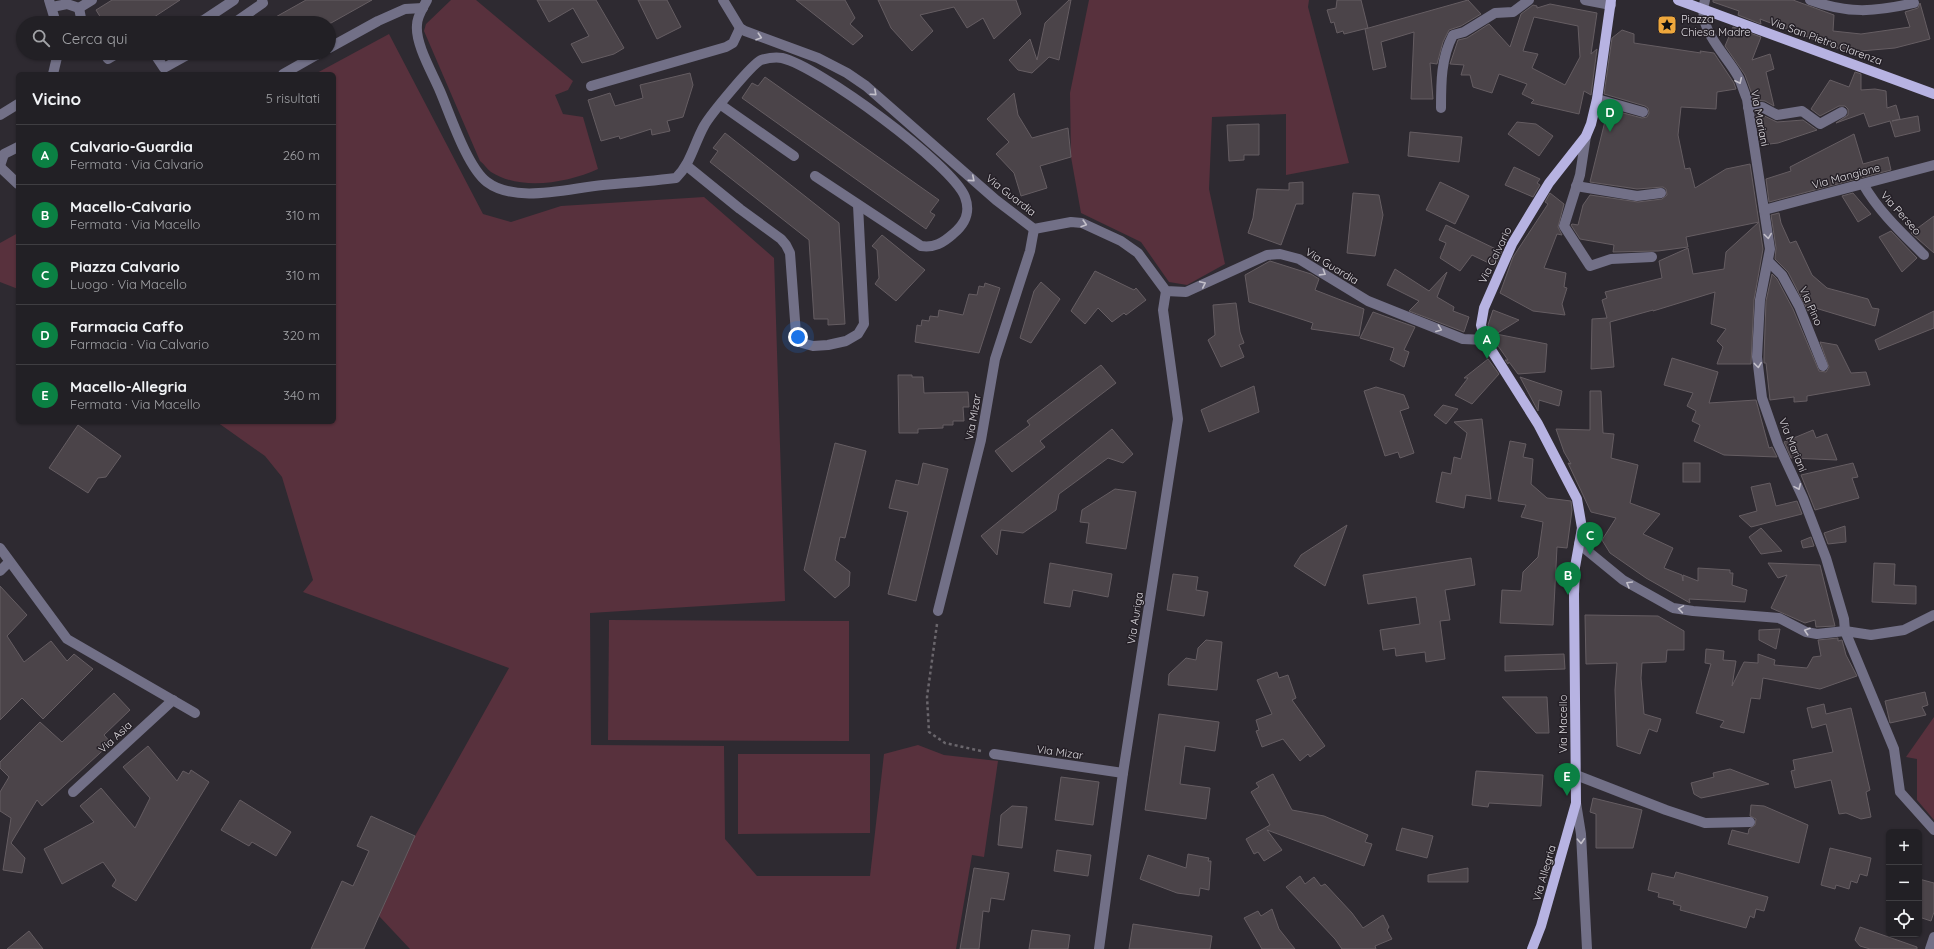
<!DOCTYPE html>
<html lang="it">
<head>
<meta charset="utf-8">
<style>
  :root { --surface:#222025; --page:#2e2d32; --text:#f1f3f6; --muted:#a2a3a7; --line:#3f3e42; --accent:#0b8043 }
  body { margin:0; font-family:Quicksand,sans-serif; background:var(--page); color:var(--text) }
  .controls { position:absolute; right:12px; bottom:12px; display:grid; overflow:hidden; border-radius:6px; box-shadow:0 1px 3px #0004 }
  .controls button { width:36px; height:36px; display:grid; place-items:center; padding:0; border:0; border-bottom:1px solid var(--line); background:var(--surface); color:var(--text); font:20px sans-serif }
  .you { position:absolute; left:798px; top:337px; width:14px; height:14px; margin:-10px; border:3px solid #fff; border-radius:50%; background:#1a73e8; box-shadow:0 0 0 6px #1a73e833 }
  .badge { display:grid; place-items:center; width:26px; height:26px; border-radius:50%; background:var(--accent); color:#fff; font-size:13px; font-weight:700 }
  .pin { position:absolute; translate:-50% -33px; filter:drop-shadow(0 1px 2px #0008) }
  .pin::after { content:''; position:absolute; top:21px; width:14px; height:12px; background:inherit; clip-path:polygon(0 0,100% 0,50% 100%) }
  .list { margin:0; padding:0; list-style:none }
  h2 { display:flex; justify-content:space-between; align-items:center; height:52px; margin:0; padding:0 16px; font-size:17px }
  h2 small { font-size:13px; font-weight:400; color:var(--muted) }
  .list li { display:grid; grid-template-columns:26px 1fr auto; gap:12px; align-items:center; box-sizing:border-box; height:60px; padding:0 16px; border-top:1px solid var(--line) }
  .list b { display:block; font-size:15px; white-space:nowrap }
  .list p { margin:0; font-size:13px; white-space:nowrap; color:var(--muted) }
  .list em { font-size:13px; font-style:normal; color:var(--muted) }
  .icon { flex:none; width:22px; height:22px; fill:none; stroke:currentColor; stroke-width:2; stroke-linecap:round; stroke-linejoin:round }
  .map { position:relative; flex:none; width:1934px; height:949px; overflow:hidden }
  .search { position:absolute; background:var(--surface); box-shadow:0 1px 3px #0004; left:16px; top:16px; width:320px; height:44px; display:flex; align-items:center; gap:10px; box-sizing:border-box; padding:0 14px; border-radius:22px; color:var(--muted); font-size:15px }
  .panel { position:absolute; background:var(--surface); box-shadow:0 1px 3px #0004; left:16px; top:72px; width:320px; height:352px; border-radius:6px }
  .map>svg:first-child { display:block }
</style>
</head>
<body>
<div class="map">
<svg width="1934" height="949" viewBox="0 0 1934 949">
  <rect width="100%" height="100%" fill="#2e2a31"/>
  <g fill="#58313d">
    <path d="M451,0H476L573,81L568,90L555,95L563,114L583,117L598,169C567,183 521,191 491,172C487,169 484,164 480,161L424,31L426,24Z"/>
    <polygon points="1089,0 1309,0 1308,7 1349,163 1286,175 1286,114 1212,117 1209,189 1225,264 1187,285 1169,282 1141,242 1081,213 1071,157 1070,93"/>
    <polygon points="389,34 483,214 511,222 561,206 704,197 774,258 785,601 590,613 591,745 724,746 725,839 757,876 870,876 884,754 918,745 944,755 998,761 984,857 972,855 956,949 410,949 379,916 415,836 509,668 303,592 313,580 282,477 265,456 217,422 334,422 334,74 315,74"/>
    <polygon points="18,233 18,289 0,282 0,243"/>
    <polygon points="609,620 849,621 849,741 608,740"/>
    <polygon points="1934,717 1934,820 1917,800 1917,759 1906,757"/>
    <polygon points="738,754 870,754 870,833 738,834"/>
  </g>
  <g fill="#4b4449" stroke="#655d62" fill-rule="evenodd">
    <polygon points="112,0 180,0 145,23 104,23 96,10"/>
    <polygon points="306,0 372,0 331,23 265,23"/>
    <polygon points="537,0 596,0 624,48 614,54 582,63 571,44 589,36 573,8 549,22"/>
    <polygon points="638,0 667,0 681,27 657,39"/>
    <polygon points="796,0 845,0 855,18 850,24 863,36 853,45"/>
    <polygon points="878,0 1016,0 1021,14 994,39 983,18 967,28 954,7 920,15 933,31 912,51 891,28"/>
    <polygon points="1069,0 1071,0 1059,60 1049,57 1032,73 1018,70 1009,60 1030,39 1037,60 1045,23"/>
    <polygon points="1337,0 1361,0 1368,28 1344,34 1343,31 1337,33 1334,22 1331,23 1327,10 1336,8"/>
    <polygon points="1468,0 1481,14 1461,26 1449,30 1443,42 1437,64 1430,63 1433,99 1411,99 1414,32 1381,42 1386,67 1373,70 1365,29"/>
    <polygon points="1713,0 1793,0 1834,15 1833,31 1861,34 1910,27 1905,12 1918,8 1920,3 1930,39 1895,48 1861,51 1845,51 1760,19 1761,24 1738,15 1739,11 1713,2"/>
    <path d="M1550,4L1597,13L1591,54L1597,49L1591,95L1584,91L1579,114L1531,103L1534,100L1522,94L1527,84L1499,74L1492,93L1473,87L1470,75H1461L1464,65L1450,64L1458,40L1467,38L1489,24L1510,47L1521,14L1533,5L1537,6V8ZM1534,17L1578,26L1580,57L1565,85L1532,68L1538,54L1523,51Z"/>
    <polygon points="1733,27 1761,37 1752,60 1770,54 1774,69 1766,72 1774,106 1765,101 1754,100 1745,75 1725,46"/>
    <polygon points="1622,30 1634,34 1634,43 1701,53 1700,51 1714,53 1734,83 1736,89 1717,92 1716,109 1681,107 1678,135 1685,169 1690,168 1695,188 1726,169 1750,164 1763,249 1754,300 1751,364 1717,364 1723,347 1717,341 1726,329 1711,324 1715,292 1653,311 1653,310 1610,322 1614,367 1591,369 1592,319 1607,318 1602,300 1607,298 1605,292 1662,278 1659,261 1688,248 1693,274 1724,269 1726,252 1759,222 1686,237 1688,247 1658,251 1613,252 1614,245 1580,239 1571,225 1572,224 1578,225 1583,205 1590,195 1638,202 1662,199 1667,195 1666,189 1663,187 1637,189 1590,182 1608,109 1642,118 1647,117 1649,113 1648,108 1645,106 1604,94 1612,38"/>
    <polygon points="1855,72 1861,74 1861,90 1875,89 1886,91 1887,108 1896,105 1900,119 1892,121 1918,116 1920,131 1895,137 1890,121 1869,127 1864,113 1836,123 1848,115 1848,109 1845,106 1839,106 1820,116 1811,109 1830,80 1849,87"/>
    <polygon points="690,73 693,85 683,117 667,121 670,131 652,135 651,129 620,139 619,136 601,141 588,100 610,93 615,106 643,98 640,85"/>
    <polygon points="765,77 939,200 930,212 935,215 926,229 742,98 752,83 758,86"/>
    <polygon points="1014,93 1018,115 1032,138 1068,128 1071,157 1040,166 1047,188 1021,196 1014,173 996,154 1009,142 987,119"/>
    <polygon points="1756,114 1760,114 1777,122 1803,120 1817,130 1778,143 1761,145"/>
    <polygon points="1517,122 1536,124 1553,136 1539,156 1508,134"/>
    <polygon points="1259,124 1259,155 1244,155 1244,160 1229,161 1227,125"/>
    <polygon points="1410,132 1462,137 1459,162 1408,156"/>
    <polygon points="725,133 839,223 845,324 828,325 828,319 814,319 809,240 710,162 718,151 713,148"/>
    <polygon points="1854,134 1863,164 1888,157 1891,170 1769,202 1766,179 1791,171 1790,167"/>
    <polygon points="1514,167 1540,179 1537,183 1540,185 1533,197 1505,185"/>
    <polygon points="1303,182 1303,204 1296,204 1281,245 1248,233 1253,218 1257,189 1289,190 1289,183"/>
    <polygon points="1440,182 1469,196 1455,224 1426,210"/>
    <polygon points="1353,193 1379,195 1383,215 1375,256 1347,253"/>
    <polygon points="1550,193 1564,204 1558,227 1562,235 1557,234 1544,268 1566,273 1564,287 1567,288 1562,304 1565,315 1533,311 1500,293 1513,257 1548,204 1545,202"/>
    <polygon points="1853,193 1871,214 1858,222 1842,196"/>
    <polygon points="1779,213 1781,223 1790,243 1796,241 1812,275 1827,288 1868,299 1872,308 1879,309 1875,326 1812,307 1808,311 1788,272 1775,259 1776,248 1771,215"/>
    <polygon points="1934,216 1934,253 1911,233"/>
    <polygon points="1446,225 1502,252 1495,266 1472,255 1460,271 1440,258 1446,243 1439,240"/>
    <polygon points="1891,231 1917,258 1902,272 1879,237"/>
    <polygon points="882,235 925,270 896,301 875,284 879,278 877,250 872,246"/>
    <polygon points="1270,261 1311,274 1319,279 1315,290 1364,309 1359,336 1311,329 1313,323 1249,302 1245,275"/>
    <polygon points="1395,269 1429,291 1447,272 1437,297 1454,307 1453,311 1469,317 1464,332 1409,311 1419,301 1387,285"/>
    <polygon points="1095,271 1134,290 1136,288 1146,300 1126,315 1124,313 1112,322 1098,308 1085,324 1071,311"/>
    <polygon points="1772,274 1777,279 1793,309 1819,371 1826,372 1829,367 1820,342 1837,345 1851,373 1866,372 1870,385 1807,396 1807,401 1794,402 1794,397 1770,400 1766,363 1764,363 1764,357 1766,301"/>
    <polygon points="1041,282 1060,299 1031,343 1020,338 1034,291"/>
    <polygon points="985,283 1000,288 979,353 915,342 917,325 921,326 922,320 929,321 930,316 938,317 939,310 963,315 969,294 977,295 979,286 984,287"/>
    <polygon points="1236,303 1240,332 1244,343 1239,345 1244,357 1221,367 1208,340 1215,335 1213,305"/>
    <polygon points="1493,310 1519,320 1496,334 1547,344 1545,372 1518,374 1509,362 1508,364 1505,360 1508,360 1491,336 1490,333 1492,334 1488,325"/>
    <polygon points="1934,311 1934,328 1879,350 1875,340"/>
    <polygon points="1373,312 1415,327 1404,350 1409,352 1404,367 1390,360 1394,348 1360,338"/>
    <polygon points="1672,358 1718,372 1709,403 1756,400 1769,448 1772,447 1777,457 1724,455 1694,441 1700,425 1692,421 1696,411 1687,406 1693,393 1664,385"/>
    <polygon points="1488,359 1499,374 1472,404 1455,395 1468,378 1464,378"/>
    <polygon points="1101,365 1116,383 1040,441 1045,447 1012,472 995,451 1030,425 1027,421"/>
    <polygon points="898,375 912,375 912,377 923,377 924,393 968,392 969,407 963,407 964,421 953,421 953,425 943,425 943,428 918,429 918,433 899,433"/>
    <polygon points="1520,377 1562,391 1559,406 1539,400 1538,411"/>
    <polygon points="1254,386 1259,412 1209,432 1201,410"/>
    <polygon points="1376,387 1404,395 1409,408 1400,411 1414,453 1400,458 1398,452 1385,456 1364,391"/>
    <polygon points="1590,391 1601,391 1603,433 1614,434 1611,458 1638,465 1630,503 1660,514 1643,534 1673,548 1664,568 1682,575 1683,581 1683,575 1698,581 1698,568 1730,570 1730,573 1733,573 1732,585 1747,590 1745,602 1689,599 1690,603 1646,578 1610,553 1602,540 1616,518 1591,512 1568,463 1571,464 1564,452 1556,429 1590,430"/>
    <polygon points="1443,405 1458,409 1446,424 1434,415"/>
    <polygon points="1482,419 1491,499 1466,495 1464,508 1436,502 1442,472 1451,474 1454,457 1461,459 1467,433 1454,422"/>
    <polygon points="78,425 121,456 106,477 98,478 88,493 49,468"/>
    <polygon points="1112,429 1133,454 1123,463 1108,458 1059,494 1056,510 1023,533 1001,530 997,555 981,536"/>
    <polygon points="1813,430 1816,438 1827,434 1837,460 1791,458 1784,442"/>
    <polygon points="1510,441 1526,444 1523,457 1533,459 1531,484 1547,498 1571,501 1572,510 1567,548 1557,547 1553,625 1500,623 1502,590 1521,591 1523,572 1538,557 1543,522 1521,517 1526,505 1498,501"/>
    <polygon points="835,443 866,451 845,538 840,537 835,560 850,572 849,586 835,598 804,570"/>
    <polygon points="923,463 948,469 916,601 888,594 908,512 889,508 896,480 918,485"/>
    <rect x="1683" y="463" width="17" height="19"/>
    <polygon points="1853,463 1858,477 1852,478 1859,498 1815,510 1801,475"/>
    <polygon points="1770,483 1776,506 1797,501 1802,514 1751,527 1739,516 1757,511 1751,487"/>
    <polygon points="1115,489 1136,492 1126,549 1086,543 1089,523 1080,522 1082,510"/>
    <polygon points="1347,525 1325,586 1294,566 1301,555"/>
    <polygon points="1845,526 1846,542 1828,544 1824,533"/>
    <polygon points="1761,528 1782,551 1761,554 1749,537"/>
    <polygon points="1811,537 1814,546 1803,548 1801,541"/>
    <polygon points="1471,558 1475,585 1445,590 1450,620 1440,621 1445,659 1426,662 1425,652 1396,656 1395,648 1383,650 1380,630 1420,624 1416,597 1368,604 1363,575"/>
    <polygon points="1050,563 1112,574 1108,597 1073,590 1070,607 1044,603"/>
    <polygon points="1768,563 1820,565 1835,626 1816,627 1815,620 1805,623 1771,608 1787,575 1778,578"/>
    <polygon points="1874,563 1895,564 1894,585 1916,586 1916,604 1872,602"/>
    <polygon points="1173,574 1198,577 1196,590 1208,592 1204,616 1167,610"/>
    <polygon points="0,586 27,615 7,636 24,662 51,641 67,661 74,654 93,669 43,719 22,698 0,720"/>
    <polygon points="1585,615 1658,616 1684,631 1684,650 1667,650 1666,662 1642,663 1641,678 1644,714 1661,719 1657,732 1649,729 1640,754 1617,746 1615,690 1617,663 1586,664"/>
    <polygon points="1780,629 1776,649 1759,640 1759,630"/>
    <polygon points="1838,638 1838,641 1842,640 1846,655 1857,676 1820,689 1763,678 1760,699 1751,698 1744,733 1720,727 1724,721 1696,713 1711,664 1705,663 1706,649 1724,651 1723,660 1736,661 1732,686 1744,662 1758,663 1758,654 1775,660 1774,665 1807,668 1813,657 1821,656 1818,640"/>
    <polygon points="1206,640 1222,642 1217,690 1168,685 1169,674 1186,658 1196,660 1198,648"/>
    <polygon points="1564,654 1565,669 1505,671 1505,656"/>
    <polygon points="1277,672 1279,678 1288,675 1296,698 1292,700 1325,746 1310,757 1308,754 1300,761 1283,739 1262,747 1256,731 1259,730 1256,720 1272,714 1257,680"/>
    <polygon points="1925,692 1928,705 1922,707 1926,715 1890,723 1885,701"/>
    <polygon points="114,693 130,710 104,735 111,743 42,806 37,800 11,843 25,858 22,873 3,870 11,818 0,811 0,792 9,777 0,768 0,762 40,722 62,742"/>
    <polygon points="1502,697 1547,697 1549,733 1536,733"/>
    <polygon points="1824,704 1826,714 1851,708 1870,790 1866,792 1871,817 1861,819 1846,813 1839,814 1831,780 1795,788 1791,771 1795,770 1793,760 1833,752 1826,724 1812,728 1807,708"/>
    <polygon points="1159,714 1219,722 1215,751 1185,746 1180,784 1210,788 1206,819 1145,810"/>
    <polygon points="148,746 177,781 183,771 189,774 191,770 209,782 136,901 112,886 116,880 103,862 62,884 44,849 94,822 80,806 101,788 135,828 150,798 123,767"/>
    <polygon points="1730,769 1769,784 1701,798 1694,794 1691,783 1714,777 1713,773"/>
    <polygon points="1476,771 1543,775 1541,806 1489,803 1488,807 1472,805"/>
    <polygon points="1273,774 1292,810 1324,816 1368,835 1365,842 1372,844 1364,866 1267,830 1282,850 1264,861 1258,852 1254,854 1246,839 1270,825 1251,792 1259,787 1256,783"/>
    <polygon points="1061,777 1099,782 1093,825 1055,820"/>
    <polygon points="1593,798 1642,810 1633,848 1596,848 1596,814 1590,812"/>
    <polygon points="240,800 291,832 276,856 252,842 249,846 221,830"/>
    <polygon points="1751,805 1764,806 1808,825 1799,863 1728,844 1732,830 1748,834 1749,829 1755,825 1756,819 1750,816"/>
    <polygon points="1012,806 1027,807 1022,848 998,845 1001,815"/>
    <polygon points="371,816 415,836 364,949 311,949 342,881 353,886 369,851 357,846"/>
    <polygon points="1402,828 1433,836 1427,858 1396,850"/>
    <polygon points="1830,848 1871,858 1867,876 1860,874 1857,883 1851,881 1849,889 1836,885 1835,889 1821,885"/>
    <polygon points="1057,850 1091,855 1088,876 1054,871"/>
    <polygon points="1188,854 1209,858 1208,861 1211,861 1209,890 1200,888 1199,896 1177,893 1140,879 1148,855 1186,868"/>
    <polygon points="974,868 1009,873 1004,900 991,898 989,912 983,911 979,949 960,949"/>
    <polygon points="1468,868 1468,882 1428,882 1428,875"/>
    <polygon points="1676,872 1768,897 1764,911 1756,909 1754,918 1750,916 1746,928 1680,910 1681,906 1673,904 1674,901 1658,897 1659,893 1648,890 1652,873 1674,878"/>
    <polygon points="1300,876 1305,884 1314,877 1321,886 1325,884 1352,913 1363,928 1383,915 1389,927 1387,930 1392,939 1375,946 1376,949 1342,949 1335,939 1286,887"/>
    <polygon points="1919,879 1934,883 1934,912 1931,921 1919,917"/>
    <polygon points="1272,909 1279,929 1295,949 1262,949 1244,918 1258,911 1261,916"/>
    <polygon points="1133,924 1212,936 1210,949 1129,949"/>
    <polygon points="1860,927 1917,947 1917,949 1870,949 1860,946 1855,940"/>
    <polygon points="1032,930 1070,935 1068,949 1029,949"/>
    <polygon points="29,931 43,949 7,949"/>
  </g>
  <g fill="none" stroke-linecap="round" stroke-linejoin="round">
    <polyline stroke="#6a666c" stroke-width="2.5" stroke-dasharray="3 3" stroke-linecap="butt" points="937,624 927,697 929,732 945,743 981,751"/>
    <g stroke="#727087" stroke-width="10">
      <polyline points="49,0 56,23"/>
      <path d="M427,0C423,8 417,16 417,25C415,44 433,74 440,91C450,114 467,167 487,182C516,204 569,188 603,185C627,183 651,181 676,178C691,163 694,144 704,126C710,115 752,64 761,60C768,58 776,57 782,58C818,66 953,165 965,197C971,213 965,224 953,234C943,243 934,248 921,246L815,176"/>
      <polyline points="723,0 740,28 745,31 818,58 847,73 866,86 996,200 1034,229 1071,222 1082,223 1121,241 1138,253 1166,291 1186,292 1267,255 1280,254 1299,259 1368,301 1463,339 1485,340"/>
      <polyline points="1585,0 1611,5"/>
      <path d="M1705,0C1696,30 1726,53 1739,78C1742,85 1744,92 1747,99L1770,249L1760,300L1757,357L1762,398L1778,444L1803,498L1826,558L1844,619L1845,631L1894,749L1900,792L1934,830"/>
      <path d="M1810,0C1848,14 1875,12 1914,3"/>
      <polyline points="52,7 67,4 79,8 92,0"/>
      <polyline points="79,8 81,18 84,23"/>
      <polyline points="194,23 204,20 234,0"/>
      <polyline points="234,23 263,3 262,0"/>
      <polyline points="329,48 378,21 405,9 423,8"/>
      <polyline points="104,53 108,59 118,53"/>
      <polyline points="154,53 164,68 191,53"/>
      <polyline points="53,74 58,53"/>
      <polyline points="283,74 320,53"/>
      <polyline points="591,86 726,47 733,43 740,28"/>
      <polyline points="1597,99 1643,112"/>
      <polyline points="721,105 794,156"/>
      <polyline points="1748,107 1762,107 1777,115 1802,111 1820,124 1842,112"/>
      <path d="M1441,108C1441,82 1441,58 1453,35L1464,32L1495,13L1513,12L1529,0"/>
      <polyline points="0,115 18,104"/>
      <polyline points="1586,136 1580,175 1564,226 1590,266 1611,259 1652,257"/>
      <polyline points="0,166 4,154 18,147"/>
      <polyline points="687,166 740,209 781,239 786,245 790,253 796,334 802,343 813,346 828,345 846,341 858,334 864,324 858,205"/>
      <polyline points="0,167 18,184"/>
      <path d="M1863,184C1879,212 1902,233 1924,255"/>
      <polyline points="1576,186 1637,196 1661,193"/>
      <polyline points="1764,210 1934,165"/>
      <polyline points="1768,261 1782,275 1799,306 1823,366"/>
      <polyline points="1579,544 1623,580 1673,608 1693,611 1779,618 1806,632 1817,634 1845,631 1871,635 1904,630 1934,615"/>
      <polyline points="0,548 67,639 195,713"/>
      <polyline points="0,571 9,562"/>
      <polyline points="938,611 981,440 995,359 1030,251 1034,229"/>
      <polyline points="994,754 1123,773"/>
      <polyline points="1576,775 1666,810 1705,823 1750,822"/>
      <polyline points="73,792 173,700"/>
      <polyline points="1576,803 1581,834 1587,949"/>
      <polyline points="1099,949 1123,773 1178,419 1163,310 1166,291"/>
      <polyline points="1930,949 1934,937"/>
    </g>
    <g stroke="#b7b3e2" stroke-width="10">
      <polyline points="1678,0 1934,94"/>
      <polyline points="1532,949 1541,926 1576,803 1574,594 1575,567 1582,528 1577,499 1538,424 1485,340 1481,325 1484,308 1512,244 1549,183 1586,136 1591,124 1597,99 1611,0"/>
    </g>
  </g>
  <defs><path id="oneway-chevron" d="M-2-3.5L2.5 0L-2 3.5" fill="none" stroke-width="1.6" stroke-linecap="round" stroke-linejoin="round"/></defs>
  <g stroke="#c3c0ca">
    <use href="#oneway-chevron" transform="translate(759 37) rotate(18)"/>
    <use href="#oneway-chevron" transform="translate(1739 81) rotate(65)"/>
    <use href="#oneway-chevron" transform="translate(874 93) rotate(42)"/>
    <use href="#oneway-chevron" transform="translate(972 179) rotate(40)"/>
    <use href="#oneway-chevron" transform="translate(1084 224) rotate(17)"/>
    <use href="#oneway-chevron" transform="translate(1768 236) rotate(82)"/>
    <use href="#oneway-chevron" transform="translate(1323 273) rotate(32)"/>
    <use href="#oneway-chevron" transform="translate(1203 284) rotate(-25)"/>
    <use href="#oneway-chevron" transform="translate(1439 329) rotate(21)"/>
    <use href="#oneway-chevron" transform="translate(1758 365) rotate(83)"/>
    <use href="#oneway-chevron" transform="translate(1798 487) rotate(66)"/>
    <use href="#oneway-chevron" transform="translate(1629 584) rotate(-150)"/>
    <use href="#oneway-chevron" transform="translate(1681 609) rotate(-171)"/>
    <use href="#oneway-chevron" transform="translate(1807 631) rotate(-162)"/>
    <use href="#oneway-chevron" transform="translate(1581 841) rotate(87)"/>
  </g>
  <defs>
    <symbol id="sight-square" viewBox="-11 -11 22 22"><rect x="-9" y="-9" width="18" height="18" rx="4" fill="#eea73c" stroke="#252027"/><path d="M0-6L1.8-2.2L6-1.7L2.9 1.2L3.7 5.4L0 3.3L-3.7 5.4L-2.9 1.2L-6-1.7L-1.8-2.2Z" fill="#111"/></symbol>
  </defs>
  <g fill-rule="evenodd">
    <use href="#sight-square" x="1656" y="14" width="22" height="22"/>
  </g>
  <g text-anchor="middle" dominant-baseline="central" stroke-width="3" stroke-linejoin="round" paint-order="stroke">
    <g font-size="11" fill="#dedbe0" stroke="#252027" text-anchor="start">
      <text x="1681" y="19">Piazza<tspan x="1681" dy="13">Chiesa Madre</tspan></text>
    </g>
    <g font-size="11" fill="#dedbe0" stroke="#252027">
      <text transform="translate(1826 41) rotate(20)">Via San Pietro Clarenza</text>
      <text transform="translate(1760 118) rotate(79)">Via Mariani</text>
      <text transform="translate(1846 176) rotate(-15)">Via Mangione</text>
      <text transform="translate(1011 195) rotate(38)">Via Guardia</text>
      <text transform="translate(1901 213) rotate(48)">Via Perseo</text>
      <text transform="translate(1495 255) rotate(-64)">Via Calvario</text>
      <text transform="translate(1332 266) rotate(31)">Via Guardia</text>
      <text transform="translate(1811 306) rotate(66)">Via Pino</text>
      <text transform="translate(973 417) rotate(-80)">Via Mizar</text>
      <text transform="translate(1793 445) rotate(68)">Via Mariani</text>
      <text transform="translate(1135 618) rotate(-81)">Via Auriga</text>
      <text transform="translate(1563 724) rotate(-90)">Via Macello</text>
      <text transform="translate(115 737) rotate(-43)">Via Asia</text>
      <text transform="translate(1060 752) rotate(8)">Via Mizar</text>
      <text transform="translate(1544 873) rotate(-74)">Via Allegria</text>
    </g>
  </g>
</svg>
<div class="controls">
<button>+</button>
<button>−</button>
<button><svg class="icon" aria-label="locate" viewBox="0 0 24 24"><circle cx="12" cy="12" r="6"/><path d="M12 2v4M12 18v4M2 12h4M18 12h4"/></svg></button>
</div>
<div class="you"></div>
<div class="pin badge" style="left:1487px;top:359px">A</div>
<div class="pin badge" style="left:1568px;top:595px">B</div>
<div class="pin badge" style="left:1590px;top:555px">C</div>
<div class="pin badge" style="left:1610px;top:132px">D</div>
<div class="pin badge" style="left:1567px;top:796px">E</div>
<div class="search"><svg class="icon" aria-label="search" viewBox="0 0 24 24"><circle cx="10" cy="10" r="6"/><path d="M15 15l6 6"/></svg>Cerca qui</div>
<section class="panel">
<h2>Vicino<small>5 risultati</small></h2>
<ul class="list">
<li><span class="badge">A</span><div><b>Calvario-Guardia</b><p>Fermata · Via Calvario</p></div><em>260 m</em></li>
<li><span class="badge">B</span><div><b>Macello-Calvario</b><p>Fermata · Via Macello</p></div><em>310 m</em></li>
<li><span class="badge">C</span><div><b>Piazza Calvario</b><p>Luogo · Via Macello</p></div><em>310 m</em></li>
<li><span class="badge">D</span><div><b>Farmacia Caffo</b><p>Farmacia · Via Calvario</p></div><em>320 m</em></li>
<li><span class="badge">E</span><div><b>Macello-Allegria</b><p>Fermata · Via Macello</p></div><em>340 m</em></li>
</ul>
</section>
</div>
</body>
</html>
